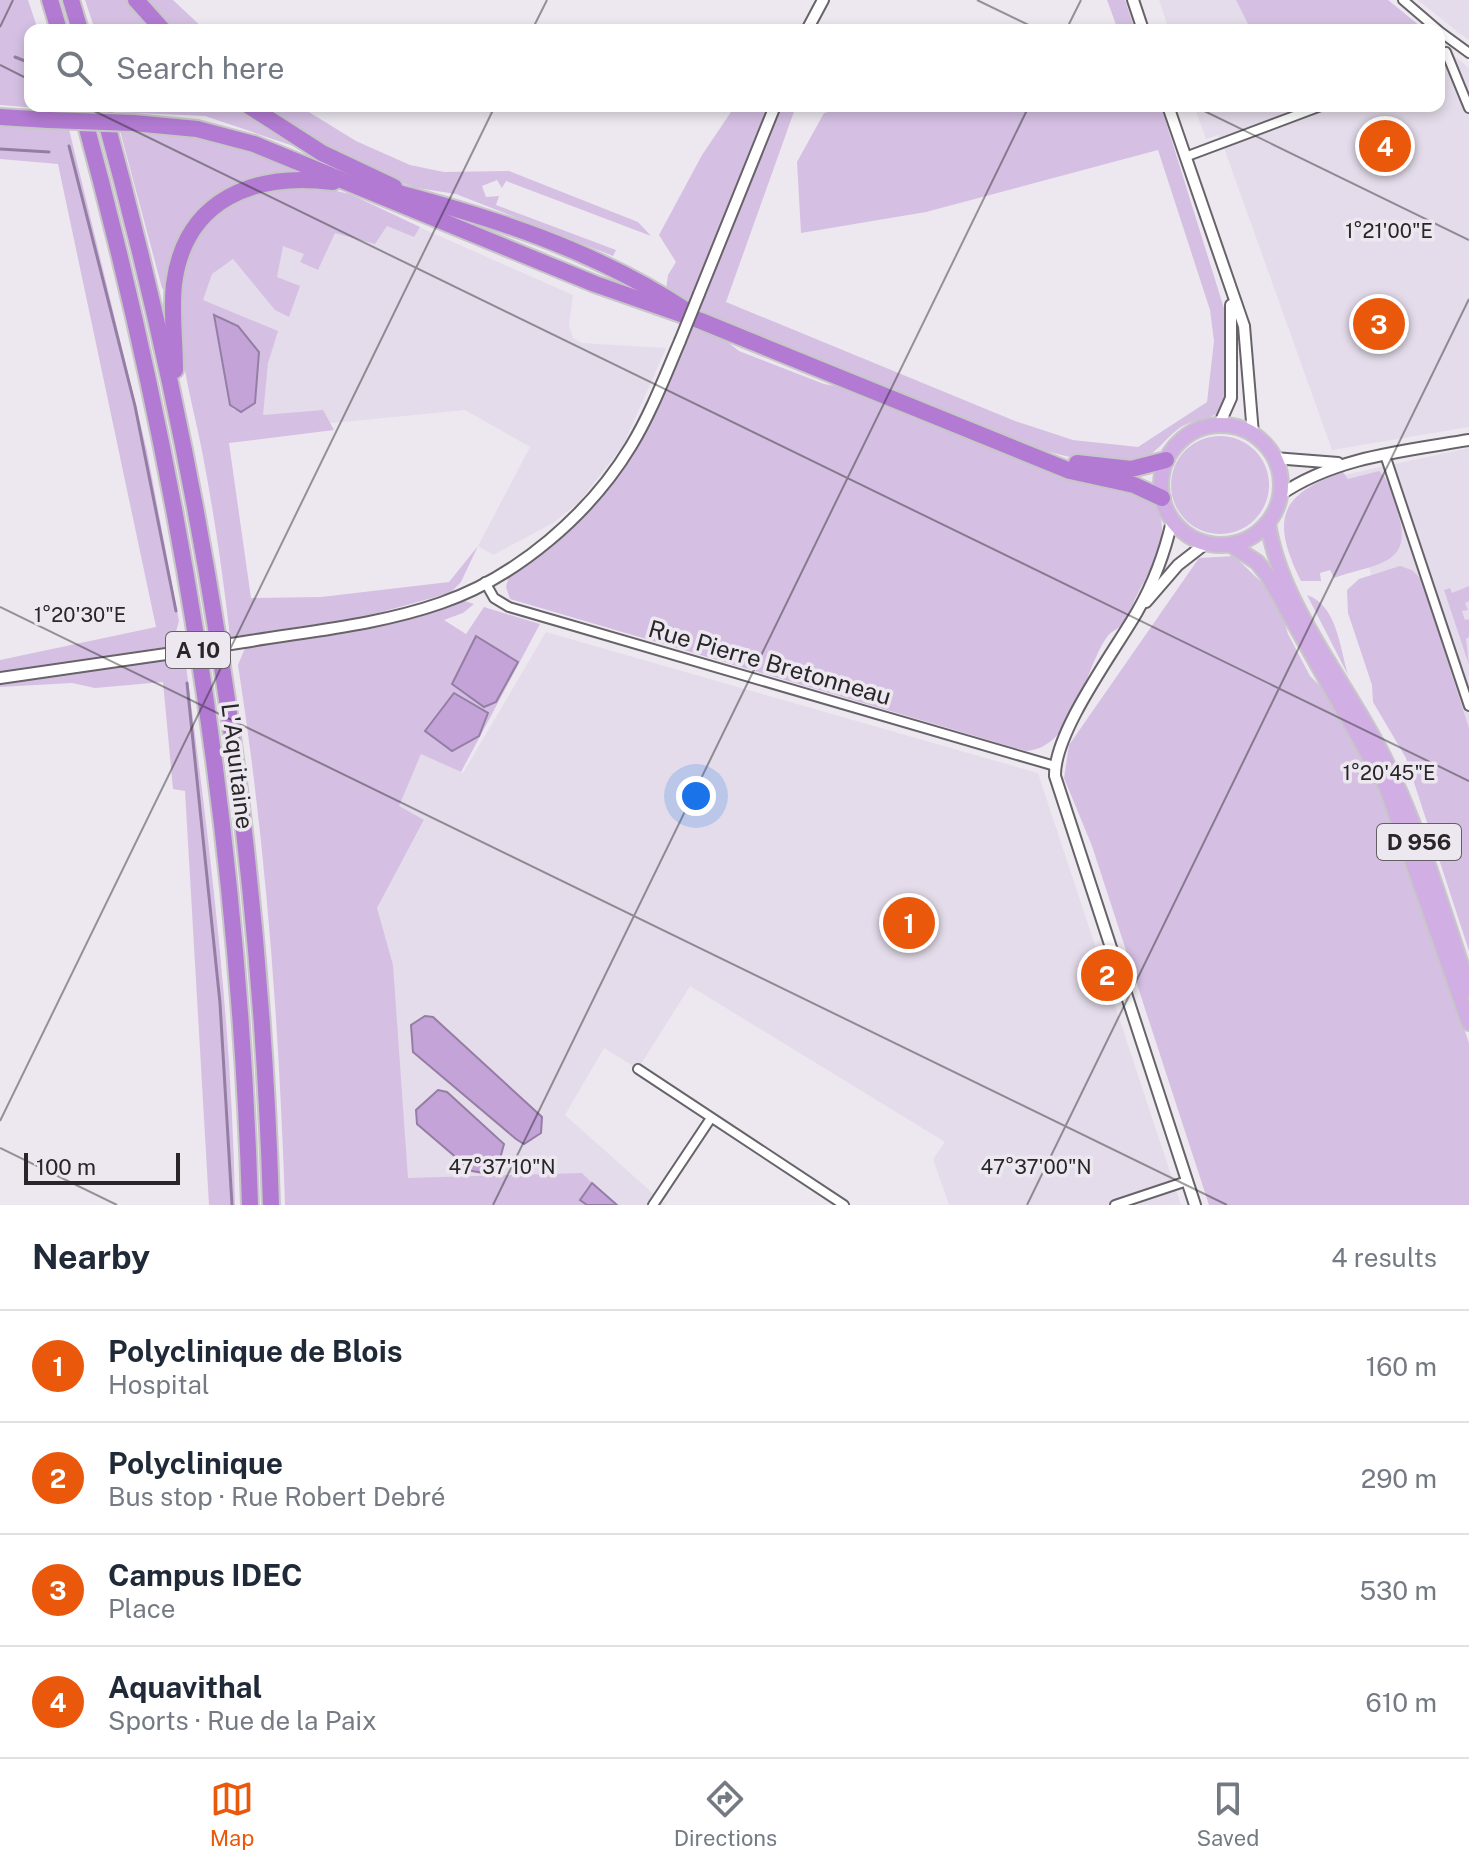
<!DOCTYPE html>
<html lang="en">
<head>
<meta charset="utf-8">
<style>
  :root { --surface:#fff; --page:#f2f2f3; --text:#1f2937; --muted:#747a83; --line:#e0e1e3; --accent:#ea580c }
  body { margin:0; font-family:"Public Sans",sans-serif; background:var(--page); color:var(--text) }
  .scale { position:absolute; left:24px; bottom:20px; width:156px; box-sizing:border-box; padding-left:8px; border:4px solid #282629; border-top:0; font-size:22px; line-height:28px; white-space:nowrap; color:#282629; -webkit-text-stroke:6px #ede8f0; paint-order:stroke }
  .you { position:absolute; left:696px; top:796px; width:28px; height:28px; margin:-20px; border:6px solid #fff; border-radius:50%; background:#1a73e8; box-shadow:0 0 0 12px #1a73e833 }
  .badge { display:grid; place-items:center; width:52px; height:52px; border-radius:50%; background:var(--accent); color:#fff; font-size:26px; font-weight:700 }
  .pin { position:absolute; translate:-50% -50%; border:4px solid #fff; box-shadow:0 2px 8px #0006 }
  .list { margin:0; padding:0; list-style:none }
  h2 { display:flex; justify-content:space-between; align-items:center; height:104px; margin:0; padding:0 32px; font-size:34px }
  h2 small { font-size:26px; font-weight:400; color:var(--muted) }
  .list li { display:grid; grid-template-columns:52px 1fr auto; gap:24px; align-items:center; box-sizing:border-box; height:112px; padding:0 32px; border-top:2px solid var(--line) }
  .list b { display:block; font-size:30px; white-space:nowrap }
  .list p { margin:0; font-size:26px; white-space:nowrap; color:var(--muted) }
  .list em { font-size:26px; font-style:normal; color:var(--muted) }
  .icon { flex:none; width:44px; height:44px; fill:none; stroke:currentColor; stroke-width:2; stroke-linecap:round; stroke-linejoin:round }
  .map { position:relative; flex:none; width:1469px; height:1205px; overflow:hidden }
  .search { position:absolute; background:var(--surface); box-shadow:0 4px 12px #0003; left:24px; right:24px; top:24px; height:88px; display:flex; align-items:center; gap:20px; box-sizing:border-box; padding:0 28px; border-radius:16px; color:var(--muted); font-size:30px }
  .sheet { height:552px; background:var(--surface) }
  nav { display:flex; justify-content:space-around; align-items:center; box-sizing:border-box; height:112px; border-top:2px solid var(--line); background:var(--surface); font-size:22px; color:var(--muted) }
  nav a { display:grid; justify-items:center; gap:4px }
  nav .on { color:var(--accent) }
  .map>svg:first-child { display:block }
</style>
</head>
<body>
<div class="map">
<svg width="1469" height="1205" viewBox="0 0 1469 1205">
  <rect width="100%" height="100%" fill="#ede8f0"/>
  <g fill="#e4dcea">
    <polygon points="1159,0 1385,0 1422,30 1169,30"/>
    <polygon points="1418,0 1469,0 1469,40 1459,33"/>
    <polygon points="1439,44 1469,68 1469,427 1332,450 1224,148 1218,135 1206,139 1194,106 1439,106"/>
    <polygon points="342,193 573,295 569,325 573,338 582,343 666,348 623,446 579,502 553,523 493,555 478,546 530,447 465,410 211,435 195,260"/>
    <polygon points="1469,448 1469,872 1339,476"/>
    <polygon points="546,632 1038,773 1181,1205 949,1205 933,1159 945,1142 690,986 638,1069 604,1048 565,1115 666,1205 306,1205 377,908 424,821 398,807 421,753 463,773"/>
  </g>
  <g fill="#d5c0e3" fill-rule="evenodd">
    <polygon points="0,0 28,0 38,30 30,30 30,106 62,106 63,110 0,105"/>
    <polygon points="85,0 131,0 158,30 95,30"/>
    <polygon points="148,0 173,0 205,30 174,30"/>
    <polygon points="1107,0 1125,0 1135,30 1118,30"/>
    <polygon points="1236,0 1388,0 1425,30 1251,30"/>
    <polygon points="115,106 243,106 308,151 205,116 116,112"/>
    <polygon points="263,106 299,106 356,141 410,165 444,172 509,171 638,222 651,236 506,181 502,188 497,180 482,186 486,197 499,196 496,205 616,250 613,256 456,194 417,188 384,177 323,145"/>
    <polygon points="735,106 770,106 688,305 666,290 668,275 676,262 659,235 702,155"/>
    <path d="M780,106H796L726,302L1015,421L1073,440L1138,447L1207,402L1214,341L1210,310L1158,150L926,212L801,233L797,162L824,113L854,106H1161L1227,318L1230,344L1226,407C1214,419 1202,418 1187,424C1166,433 1158,458 1133,461C1066,470 978,425 916,400C852,374 787,349 723,323L699,309Z"/>
    <polygon points="0,122 68,125 147,451 179,621 172,646 0,673 0,660 156,627 58,164 0,159"/>
    <path d="M119,127C186,131 246,146 307,172C207,179 202,207 166,291L162,288Z"/>
    <path d="M318,187L350,194L420,227L414,237L387,226L375,244L335,233L318,270L300,262L304,254L283,246L277,277L300,286L289,317L275,310L233,259L212,274L203,300L278,331L268,363L263,415L323,410L334,430L229,443L251,598L321,597L449,582L478,546L461,582L450,593L360,618L230,637C223,575 214,513 202,451C188,377 151,275 216,214C226,204 243,193 257,189C275,185 299,188 318,187ZM214,315L238,326L259,352L255,403L234,410L230,405Z"/>
    <path d="M692,325L720,336L739,351L824,384L853,389L1144,494C1179,521 1155,561 1138,593C1133,603 1128,617 1121,625C1117,630 1110,632 1107,637C1083,671 1075,748 1026,751L510,599L506,587L509,576L618,472L649,426Z"/>
    <circle cx="1220" cy="485" r="49"/>
    <path d="M1379,471C1390,481 1393,496 1397,510C1416,566 1376,563 1334,578L1330,570L1320,573L1321,581H1301C1271,520 1278,495 1343,472L1348,479Z"/>
    <polygon points="1234,556 1277,597 1288,634 1310,676 1333,699 1387,805 1469,1043 1469,1205 1209,1205 1092,846 1064,778 1069,745 1199,558"/>
    <polygon points="1400,566 1412,570 1421,579 1469,728 1469,951 1406,758 1373,702 1372,685 1348,613 1347,590 1359,579"/>
    <polygon points="1469,586 1469,601 1465,603 1468,610 1462,611 1465,620 1469,619 1469,637 1466,639 1469,665 1444,590 1450,588 1452,593"/>
    <path d="M1307,595C1337,605 1340,648 1348,675Z"/>
    <path d="M462,600L474,604L463,613L444,620L466,634L484,607L540,624L461,772L421,754L399,806L424,820L377,908L393,965L408,1178L582,1173L592,1183L580,1199L587,1205H285C279,1024 266,844 238,665L245,648L392,623Z"/>
    <path d="M185,658C209,839 232,1021 235,1205H209L185,791L173,789L163,682L95,688L72,683L0,687V683Z"/>
  </g>
  <g fill="#c4a3d8" stroke="#957ea4" stroke-width="2">
    <polygon points="214,315 238,326 259,352 255,403 241,412 230,405"/>
    <polygon points="476,636 518,662 496,702 484,707 452,684"/>
    <polygon points="454,693 488,713 479,736 452,751 425,731"/>
    <polygon points="425,1016 433,1017 542,1117 541,1133 524,1144 516,1139 413,1052 411,1025"/>
    <polygon points="438,1090 447,1092 504,1144 498,1166 489,1174 472,1171 417,1124 416,1110"/>
    <polygon points="592,1183 617,1205 587,1205 580,1200"/>
  </g>
  <g fill="none" stroke-linecap="round" stroke-linejoin="round">
    <g stroke="#957ea4" stroke-width="3">
      <polyline points="15,57 30,63"/>
      <polyline points="69,146 135,406 176,611"/>
      <polyline points="0,149 49,152"/>
      <polyline points="187,683 220,1003 232,1205"/>
    </g>
    <defs>
      <g id="minor">
        <polyline points="1403,0 1438,30"/>
        <polyline points="1439,31 1469,53"/>
        <polyline points="1446,52 1469,108"/>
        <polyline points="1185,157 1321,106"/>
        <polyline points="1385,455 1469,706"/>
        <polyline points="485,582 494,598 509,607 1055,766"/>
        <polyline points="638,1069 844,1205"/>
        <polyline points="653,1205 711,1118"/>
        <polyline points="1115,1205 1187,1181"/>
      </g>
      <g id="tertiary">
        <polyline points="1133,0 1143,30"/>
        <polyline points="807,30 823,0"/>
        <polyline points="1168,106 1244,326 1253,434"/>
        <polyline points="699,294 775,106"/>
        <polyline points="1219,425 1231,398 1231,305"/>
        <polyline points="1274,458 1338,463"/>
        <path d="M1280,495C1335,457 1404,451 1469,440"/>
        <path d="M1172,521C1165,552 1153,584 1137,612C1114,652 1054,732 1055,776L1195,1205"/>
        <polyline points="1146,602 1178,565 1205,544"/>
        <path d="M244,642C310,631 378,625 441,603C517,577 590,514 631,446C651,413 665,376 680,341"/>
        <polyline points="0,678 173,653"/>
      </g>
      <g id="primary">
        <circle cx="1221" cy="485" r="60"/>
        <path d="M1268,523C1280,604 1346,682 1383,756C1420,830 1443,911 1469,989"/>
        <polyline points="1231,545 1257,562 1268,576 1386,786 1469,1023"/>
      </g>
      <g id="motorway">
        <polyline points="50,0 59,30"/>
        <polyline points="71,0 80,30"/>
        <polyline points="136,0 163,30"/>
        <path d="M81,106C179,464 239,833 250,1205"/>
        <path d="M102,106C201,464 260,834 271,1205"/>
        <polyline points="249,106 322,153 394,187"/>
        <polyline points="0,117 49,120"/>
        <polyline points="133,123 197,129 254,144 595,284 701,321 1070,471 1134,485 1162,498"/>
        <path d="M383,189C489,216 595,250 687,311"/>
        <path d="M175,370C175,342 171,312 174,284C185,198 256,172 333,182"/>
        <polyline points="1077,463 1131,469 1166,460"/>
      </g>
    </defs>
    <use href="#minor" stroke="#676369" stroke-width="12"/>
    <use href="#tertiary" stroke="#676369" stroke-width="14"/>
    <use href="#primary" stroke="#c7c7c7" stroke-width="18"/>
    <use href="#motorway" stroke="#c7c7c7" stroke-width="20"/>
    <use href="#minor" stroke="#fff" stroke-width="8"/>
    <use href="#tertiary" stroke="#fff" stroke-width="10"/>
    <use href="#primary" stroke="#d1afe4" stroke-width="14"/>
    <use href="#motorway" stroke="#b27ad2" stroke-width="16"/>
    <defs>
      <g id="tertiary-bridge">
        <polyline points="680,341 699,294"/>
        <polyline points="173,653 244,642"/>
      </g>
      <polyline id="motorway-bridge" points="49,120 133,123"/>
    </defs>
    <use href="#tertiary-bridge" stroke="#676369" stroke-width="14" stroke-linecap="butt"/>
    <use href="#motorway-bridge" stroke="#c7c7c7" stroke-width="20" stroke-linecap="butt"/>
    <use href="#tertiary-bridge" stroke="#fff" stroke-width="10"/>
    <use href="#motorway-bridge" stroke="#b27ad2" stroke-width="16"/>
  </g>
  <path fill="none" stroke="#282629" stroke-width="2" stroke-opacity="0.45" d="M977,0L1039,30M0,27L13,0M532,30L547,0M1066,30L1081,0M0,65L30,80M84,106L1469,781M1194,106L1469,240M0,607L1227,1205M0,1121L495,106M0,1148L117,1205M493,1205L1029,106M1027,1205L1469,299"/>
  <g text-anchor="middle" dominant-baseline="central" stroke-width="7" stroke-linejoin="round" paint-order="stroke">
    <g fill="#ede8f0" stroke="#636065" stroke-width="2">
      <rect x="166" y="632" width="64" height="36" rx="6"/>
      <rect x="1377" y="824" width="84" height="36" rx="6"/>
    </g>
    <g font-size="22" font-weight="bold" fill="#282629">
      <text x="198" y="650">A 10</text>
      <text x="1419" y="842">D 956</text>
    </g>
    <g font-size="24" fill="#282629" stroke="#ede8f0">
      <text transform="translate(770 662) rotate(16)">Rue Pierre Bretonneau</text>
      <text transform="translate(238 766) rotate(83)">L'Aquitaine</text>
    </g>
  </g>
  <g font-size="20" text-anchor="middle" fill="#282629" stroke="#ede8f0" stroke-width="7" stroke-linejoin="round" paint-order="stroke">
    <text x="1389" y="238">1°21'00"E</text>
    <text x="80" y="622">1°20'30"E</text>
    <text x="1389" y="780">1°20'45"E</text>
    <text x="502" y="1174">47°37'10"N</text>
    <text x="1036" y="1174">47°37'00"N</text>
  </g>
</svg>
<div class="scale">100 m</div>
<div class="you"></div>
<div class="pin badge" style="left:909px;top:923px">1</div>
<div class="pin badge" style="left:1107px;top:975px">2</div>
<div class="pin badge" style="left:1379px;top:324px">3</div>
<div class="pin badge" style="left:1385px;top:146px">4</div>
<div class="search"><svg class="icon" aria-label="search" viewBox="0 0 24 24"><circle cx="10" cy="10" r="6"/><path d="M15 15l6 6"/></svg>Search here</div>
</div>
<section class="sheet">
<h2>Nearby<small>4 results</small></h2>
<ul class="list">
<li><span class="badge">1</span><div><b>Polyclinique de Blois</b><p>Hospital</p></div><em>160 m</em></li>
<li><span class="badge">2</span><div><b>Polyclinique</b><p>Bus stop · Rue Robert Debré</p></div><em>290 m</em></li>
<li><span class="badge">3</span><div><b>Campus IDEC</b><p>Place</p></div><em>530 m</em></li>
<li><span class="badge">4</span><div><b>Aquavithal</b><p>Sports · Rue de la Paix</p></div><em>610 m</em></li>
</ul>
</section>
<nav>
<a class="on"><svg class="icon" aria-label="map" viewBox="0 0 24 24"><path d="M3 6l6-2 6 2 6-2v14l-6 2-6-2-6 2zM9 4v14M15 6v14"/></svg>Map</a>
<a><svg class="icon" aria-label="directions" viewBox="0 0 24 24"><path d="M12 3l9 9-9 9-9-9zM9 14v-3h6M13 9l2 2-2 2"/></svg>Directions</a>
<a><svg class="icon" aria-label="saved" viewBox="0 0 24 24"><path d="M7 4h10v16l-5-4-5 4z"/></svg>Saved</a>
</nav>
</body>
</html>
